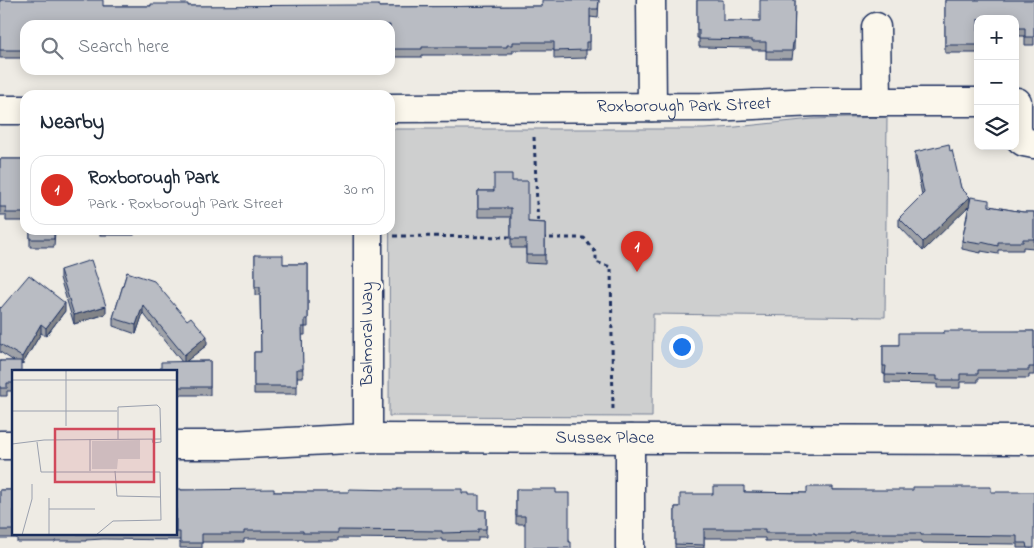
<!DOCTYPE html>
<html lang="en">
<head>
<meta charset="utf-8">
<style>
  :root { --surface:#fff; --page:#f2f2f3; --text:#1f2937; --muted:#747a83; --line:#e0e1e3; --accent:#d93025 }
  body { margin:0; font-family:"Indie Flower",sans-serif; background:var(--page); color:var(--text) }
  .controls { position:absolute; right:15px; top:15px; display:grid; overflow:hidden; border-radius:10px; box-shadow:0 2px 12px #0003 }
  .controls button { width:45px; height:45px; display:grid; place-items:center; padding:0; border:0; border-bottom:1px solid var(--line); background:var(--surface); color:var(--text); font:25px sans-serif }
  .you { position:absolute; left:681px; top:346px; width:18px; height:18px; margin:-12px; border:4px solid #fff; border-radius:50%; background:#1a73e8; box-shadow:0 0 0 8px #1a73e833 }
  .badge { display:grid; place-items:center; width:32px; height:32px; border-radius:50%; background:var(--accent); color:#fff; font-size:16px; font-weight:700 }
  .pin { position:absolute; translate:-50% -41px; filter:drop-shadow(0 1px 2px #0008) }
  .pin::after { content:''; position:absolute; top:26px; width:18px; height:15px; background:inherit; clip-path:polygon(0 0,100% 0,50% 100%) }
  .list { margin:0; padding:0; list-style:none }
  h2 { display:flex; justify-content:space-between; align-items:center; height:65px; margin:0; padding:0 20px; font-size:21px }
  h2 small { font-size:16px; font-weight:400; color:var(--muted) }
  .list li { display:grid; grid-template-columns:32px 1fr auto; gap:15px; align-items:center; box-sizing:border-box; height:70px; margin:0 10px 10px; padding:0 10px; border:1px solid var(--line); border-radius:15px }
  .list b { display:block; font-size:19px; white-space:nowrap }
  .list p { margin:0; font-size:16px; white-space:nowrap; color:var(--muted) }
  .list em { font-size:16px; font-style:normal; color:var(--muted) }
  .icon { flex:none; width:28px; height:28px; fill:none; stroke:currentColor; stroke-width:2; stroke-linecap:round; stroke-linejoin:round }
  .map { position:relative; flex:none; width:1034px; height:548px; overflow:hidden }
  .search { position:absolute; background:var(--surface); box-shadow:0 2px 12px #0003; left:20px; top:20px; width:375px; height:55px; display:flex; align-items:center; gap:12px; box-sizing:border-box; padding:0 18px; border-radius:15px; color:var(--muted); font-size:19px }
  .panel { position:absolute; background:var(--surface); box-shadow:0 2px 12px #0003; left:20px; top:90px; width:375px; height:145px; border-radius:15px }
  .map>svg:first-child { display:block }
</style>
</head>
<body>
<div class="map">
<svg width="1034" height="548" viewBox="0 0 1034 548">
  <rect width="100%" height="100%" fill="#eeebe4"/>
  <filter id="ink" filterUnits="userSpaceOnUse"><feTurbulence type="fractalNoise" baseFrequency=".02" numOctaves="2"/><feDisplacementMap in="SourceGraphic" scale="10" xChannelSelector="R" yChannelSelector="G"/><feConvolveMatrix kernelMatrix="1 2 1 2 8 2 1 2 1" color-interpolation-filters="sRGB"/></filter>
  <g filter="url(#ink)">
    <polygon fill="#cecfcf" stroke="#747f96" points="887,117 885,317 653,314 652,417 389,416 390,129 704,129 736,127 812,119"/>
    <g fill="none" stroke-linecap="round" stroke-linejoin="round">
      <defs>
        <g id="street">
          <polyline points="651,0 652,107"/>
          <polyline points="876,27 877,102"/>
          <polyline points="1017,102 1017,129 1020,139 1024,142 1034,144"/>
          <path id="s1" d="M390,108L711,107L815,102H978"/>
          <polyline points="0,110 25,110"/>
          <polyline points="368,230 368,438"/>
          <polyline points="630,439 630,548"/>
          <polyline points="0,445 14,445"/>
          <path id="s2" d="M176,445H230L368,438L1034,440"/>
        </g>
      </defs>
      <use href="#street" stroke="#1b2f5e" stroke-width="31"/>
      <g stroke="#1b2f5e" stroke-width="3" stroke-dasharray="4 4" stroke-linecap="butt">
        <polyline points="534,137 538,226"/>
        <polyline points="394,236 513,237"/>
        <polyline points="542,238 584,238 596,253 596,262 611,267 613,411"/>
      </g>
      <use href="#street" stroke="#fbf7ec" stroke-width="28"/>
    </g>
    <g fill="#9fa2a8" stroke="#1b2f5e">
      <polygon points="0,0 103,6 188,6 379,7 542,6 599,0 598,18 590,17 590,50 586,50 586,58 554,59 554,50 513,50 513,53 507,53 507,55 422,55 422,57 390,57 390,25 25,25 25,58 0,58"/>
      <polygon points="697,0 723,21 760,21 795,0 794,51 793,51 792,59 766,59 766,50 752,50 752,48 699,47 699,38 697,38"/>
      <polygon points="945,0 1034,0 1034,45 1025,45 1025,36 1015,36 1015,19 978,19 978,53 945,53"/>
      <polygon points="950,151 961,188 970,203 989,206 1023,212 1034,212 1034,248 1023,247 1023,250 998,250 998,254 981,251 981,253 962,249 962,241 969,205 923,251 899,226 899,218 922,195 915,160 915,152"/>
      <polygon points="0,159 25,159 25,222 25,221 6,221 6,215 0,215"/>
      <polygon points="512,181 528,222 545,223 545,264 526,263 526,248 511,248 511,217 478,217 478,191 494,191"/>
      <polygon points="30,230 55,230 54,247 30,247"/>
      <rect x="100" y="230" width="34" height="5"/>
      <polygon points="255,255 283,264 308,264 308,327 305,327 305,335 302,335 303,377 297,377 297,394 254,394 254,352 261,352 260,295 255,295"/>
      <polygon points="60,270 106,314 74,324 60,278"/>
      <polygon points="127,272 207,345 186,361 210,361 210,395 176,395 176,372 182,362 143,313 136,334 113,326 113,318"/>
      <polygon points="0,307 1,308 65,311 46,336 41,333 22,365 21,364 14,372 14,391 7,391 7,396 0,396 0,361 14,361 0,352"/>
      <polygon points="1034,331 1034,375 1029,375 1029,378 978,378 978,382 960,382 960,388 937,388 937,384 885,383 885,374 883,374 883,345 899,345 944,333"/>
      <polygon points="176,489 181,490 274,492 462,493 469,495 479,510 486,510 486,537 478,537 478,541 442,541 442,539 338,538 338,541 303,541 303,539 244,539 244,542 202,542 202,548 180,548 180,540 103,539 86,540 86,541 55,541 55,542 17,542 17,538 0,538 0,490 14,490 14,534 176,534"/>
      <polygon points="516,489 556,493 571,548 525,524 516,524"/>
      <polygon points="833,490 991,492 1034,548 1017,548 1017,544 921,543 921,541 850,541 850,543 815,543 815,541 765,541 765,538 704,538 704,548 675,548 675,507 680,507 713,494 744,492 807,493"/>
    </g>
    <g fill="#828488" stroke="#1b2f5e">
      <polygon points="970,197 970,205 923,251 923,242"/>
      <polygon points="65,303 65,311 46,336 46,328"/>
      <polygon points="143,305 143,313 136,334 136,325"/>
      <polygon points="106,306 106,314 74,324 74,315"/>
      <polygon points="41,324 41,333 22,365 22,357"/>
      <polygon points="207,336 207,345 184,363 184,355"/>
    </g>
    <g fill="#b9bcc3" stroke="#1b2f5e">
      <polygon points="0,0 103,0 103,6 151,6 151,4 188,4 188,6 355,5 379,5 379,7 542,6 542,0 599,0 598,9 590,9 590,42 586,42 586,50 554,51 554,42 513,42 513,45 507,45 507,47 422,47 422,49 390,49 390,25 25,25 25,50 0,50"/>
      <polygon points="697,0 723,0 723,21 760,21 760,0 795,0 794,43 793,43 792,51 766,51 766,42 752,42 752,40 699,39 699,30 697,30"/>
      <polygon points="945,0 1034,0 1034,37 1025,37 1025,28 1015,28 1015,19 978,19 978,45 945,45"/>
      <polygon points="949,144 950,151 952,150 961,188 970,197 923,242 899,218 924,193 915,152"/>
      <polygon points="0,159 25,159 25,214 25,213 6,213 6,207 0,207"/>
      <polygon points="494,174 512,174 512,181 528,181 528,222 545,223 545,255 526,255 526,239 511,239 511,208 478,208 478,191 494,191"/>
      <polygon points="971,197 989,200 989,206 1023,212 1034,212 1034,239 1023,239 1023,242 998,242 998,246 981,242 981,244 962,241"/>
      <rect x="30" y="230" width="24" height="9"/>
      <polygon points="255,255 283,255 283,264 308,264 308,319 305,319 305,327 302,327 303,369 297,369 297,386 254,386 254,352 261,352 260,287 255,287"/>
      <polygon points="91,260 106,306 74,315 60,270"/>
      <polygon points="127,272 154,281 187,320 191,317 207,336 184,355 143,305 136,325 113,318"/>
      <polygon points="29,275 65,303 46,328 41,324 22,357 0,344 0,307 1,308"/>
      <polygon points="944,331 1034,331 1034,367 1029,367 1029,370 978,370 978,374 960,374 960,380 937,380 937,376 885,375 886,366 883,366 883,345 899,345 899,333 944,333"/>
      <polygon points="0,361 21,361 21,372 14,372 14,383 7,383 7,388 0,388"/>
      <polygon points="210,361 210,387 176,387 176,372 161,372 161,362"/>
      <polygon points="713,486 744,486 744,492 807,493 807,487 833,487 833,490 913,490 913,487 991,487 991,492 1034,492 1034,548 1027,548 1026,543 1017,543 1017,536 921,535 921,533 850,533 850,534 815,534 815,533 765,533 765,529 704,529 704,545 675,544 675,507 680,507 680,494 713,494"/>
      <polygon points="176,489 181,489 181,490 274,489 274,492 349,492 349,489 397,490 397,489 462,489 462,493 469,493 469,495 479,495 479,510 486,510 486,529 478,529 478,532 442,533 442,531 338,530 338,533 303,533 303,531 244,531 244,534 202,534 202,543 180,543 180,532 176,532"/>
      <polygon points="516,489 556,489 556,493 569,493 569,542 571,542 571,548 525,548 525,516 516,516"/>
      <rect x="0" y="490" width="14" height="40"/>
    </g>
  </g>
  <g text-anchor="middle" dominant-baseline="central" stroke-width="5" stroke-linejoin="round" paint-order="stroke">
    <g font-size="18" fill="#1b2f5e" stroke="#fbf7ec">
      <text stroke="none"><textPath href="#s1" startOffset="294">Roxborough Park Street</textPath></text>
      <text transform="translate(368 334) rotate(-90)">Balmoral Way</text>
      <text stroke="none"><textPath href="#s2" startOffset="429">Sussex Place</textPath></text>
    </g>
  </g>
  <g transform="translate(12 370)">
    <rect width="165" height="165" fill="#eeebe4"/>
    <path d="M128,70V89H106L105,99H80V71Z" fill="#cecfcf"/>
    <path fill="none" stroke="#9aa0ae" stroke-width="1" d="M54,0V56M0,10H165M0,41H105M78,69V101M106,69V37L145,35L148,38L149,72L141,73L140,69M25,72L29,102H148L149,150L101,151L84,165M0,74L32,70L149,69M103,101L105,126L149,127M37,128V165M37,139H83M10,165L20,129V114"/>
    <path fill="#d1495b" fill-opacity="0.15" stroke="#d1495b" stroke-width="2.5" d="M43,59H142V112H43Z"/>
    <rect width="165" height="165" fill="none" stroke="#1b2f5e" stroke-width="2.5"/>
  </g>
</svg>
<div class="controls">
<button>+</button>
<button>−</button>
<button><svg class="icon" aria-label="layers" viewBox="0 0 24 24"><path d="M12 4l9 5-9 5-9-5zM3 14l9 5 9-5"/></svg></button>
</div>
<div class="you"></div>
<div class="pin badge" style="left:637px;top:272px">1</div>
<div class="search"><svg class="icon" aria-label="search" viewBox="0 0 24 24"><circle cx="10" cy="10" r="6"/><path d="M15 15l6 6"/></svg>Search here</div>
<section class="panel">
<h2>Nearby<small></small></h2>
<ul class="list">
<li><span class="badge">1</span><div><b>Roxborough Park</b><p>Park · Roxborough Park Street</p></div><em>30 m</em></li>
</ul>
</section>
</div>
</body>
</html>
